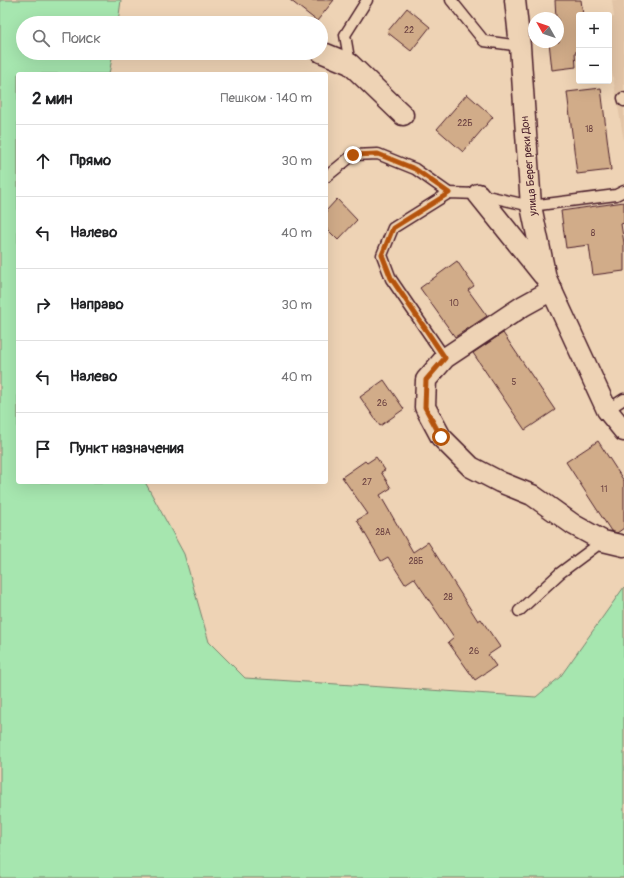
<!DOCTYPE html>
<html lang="ru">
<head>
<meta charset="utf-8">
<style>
  :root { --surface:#fff; --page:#f6f6f6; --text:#202124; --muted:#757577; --line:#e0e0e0 }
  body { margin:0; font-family:Pangolin,sans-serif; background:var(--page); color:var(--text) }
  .controls { position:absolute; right:12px; top:12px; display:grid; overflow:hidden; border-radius:4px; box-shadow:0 4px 16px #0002 }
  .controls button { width:36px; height:36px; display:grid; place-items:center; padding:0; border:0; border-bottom:1px solid var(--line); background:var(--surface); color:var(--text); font:20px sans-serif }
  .compass { position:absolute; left:528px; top:12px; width:36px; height:36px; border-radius:50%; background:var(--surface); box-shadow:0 4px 16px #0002; rotate:310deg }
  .stop { position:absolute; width:12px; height:12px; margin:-9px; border:3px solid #b45309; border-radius:50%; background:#fff }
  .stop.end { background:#b45309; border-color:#fff; box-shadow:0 1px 4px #0008 }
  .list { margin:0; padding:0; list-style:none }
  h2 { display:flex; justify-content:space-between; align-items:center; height:52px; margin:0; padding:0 16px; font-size:17px }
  h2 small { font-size:13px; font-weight:400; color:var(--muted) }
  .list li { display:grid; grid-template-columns:26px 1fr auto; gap:12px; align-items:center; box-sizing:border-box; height:72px; padding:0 16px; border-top:1px solid var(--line) }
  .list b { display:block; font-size:15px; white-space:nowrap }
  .list em { font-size:13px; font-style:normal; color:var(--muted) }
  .icon { flex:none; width:22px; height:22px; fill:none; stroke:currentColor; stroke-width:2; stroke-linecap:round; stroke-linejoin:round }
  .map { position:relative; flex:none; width:624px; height:878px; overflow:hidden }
  .search { position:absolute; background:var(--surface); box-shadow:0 4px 16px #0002; left:16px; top:16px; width:312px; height:44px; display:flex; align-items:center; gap:10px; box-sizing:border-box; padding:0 14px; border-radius:22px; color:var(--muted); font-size:15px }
  .panel { position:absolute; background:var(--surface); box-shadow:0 4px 16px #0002; left:16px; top:72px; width:312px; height:412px; border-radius:4px }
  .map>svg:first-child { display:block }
</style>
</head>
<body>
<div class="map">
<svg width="624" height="878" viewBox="0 0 624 878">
  <rect width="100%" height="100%" fill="#eed3b5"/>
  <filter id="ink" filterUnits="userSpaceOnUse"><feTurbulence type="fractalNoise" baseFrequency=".025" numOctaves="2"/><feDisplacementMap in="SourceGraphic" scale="8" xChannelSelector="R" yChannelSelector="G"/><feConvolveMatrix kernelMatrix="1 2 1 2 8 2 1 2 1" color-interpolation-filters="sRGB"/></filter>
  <g filter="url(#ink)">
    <polygon fill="#e2c4a6" points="612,0 624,0 624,141 609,55 609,18 614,17"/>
    <polygon fill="#a6e6af" stroke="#78826d" points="0,0 121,0 118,23 23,23 23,53 113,53 109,74 18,74 18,482 145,482 184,554 209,642 245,678 536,697 560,677 624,587 624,878 0,878"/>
    <g fill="#d1ac89" stroke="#4a1f2b">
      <polygon points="290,0 334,0 317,21"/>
      <polygon points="555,0 581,0 583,15 579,15 579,52 575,52 576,67 552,70 549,42 559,42 558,18 556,18"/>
      <polygon points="407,8 430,27 411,51 387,32"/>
      <polygon points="601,88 611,170 577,174 567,92"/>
      <polygon points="467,94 493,117 463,152 437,129"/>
      <polygon points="337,199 357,220 338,240 326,228 326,211"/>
      <polygon points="624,202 624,223 621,224 624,243 624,271 593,275 589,245 566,248 561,211"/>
      <polygon points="457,261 474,286 468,290 487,316 455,337 420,288"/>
      <polygon points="503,333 555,410 525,430 473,353"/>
      <polygon points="384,380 404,409 380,426 360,397"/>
      <polygon points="598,441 624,481 624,528 617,533 611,531 566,462"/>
      <polygon points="376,457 385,470 381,472 391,488 380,495 413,552 428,542 478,621 481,619 500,647 488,655 496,666 475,680 448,642 454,637 414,578 405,584 388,557 381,561 357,520 368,514 342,477 365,461 367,463"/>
    </g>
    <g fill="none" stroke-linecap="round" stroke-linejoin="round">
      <defs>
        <g id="service">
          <polyline points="451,0 484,41 520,46"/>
          <polyline points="350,64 345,35 367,0"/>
          <polyline points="623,98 624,101"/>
          <polyline points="326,177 353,155 378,154 415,169 449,193"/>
          <polyline points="445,358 391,279 382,255 393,228 449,193 478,194 531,206 616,195 624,191"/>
          <polyline points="607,410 624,399"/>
          <polyline points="519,611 560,573 603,541"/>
        </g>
        <g id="minor">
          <polyline points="515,0 520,46 531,206 546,278 607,410 624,431"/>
          <polyline points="321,52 350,64 403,115"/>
          <polyline points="478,194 543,275"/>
          <polyline points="552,290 523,306 445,358 426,380 425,407 441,437 471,467 500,482 532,495 574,525 603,541 624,546"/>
        </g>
      </defs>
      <use href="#service" stroke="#4a1f2b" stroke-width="13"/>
      <use href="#minor" stroke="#4a1f2b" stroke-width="23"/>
      <use href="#service" stroke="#eed3b5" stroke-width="10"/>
      <use href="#minor" stroke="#eed3b5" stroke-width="20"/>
    </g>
  </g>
  <g fill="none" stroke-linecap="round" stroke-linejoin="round" filter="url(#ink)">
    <polyline stroke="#b45309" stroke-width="5" points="353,155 378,154 415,169 449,193 393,228 382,255 391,278 445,358 426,380 425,407 441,437"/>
  </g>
  <g text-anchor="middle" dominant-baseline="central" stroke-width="3.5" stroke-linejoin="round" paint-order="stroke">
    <g font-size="9" fill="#6c4242">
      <text x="409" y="30">22</text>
      <text x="465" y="123">22Б</text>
      <text x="589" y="129">18</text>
      <text x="593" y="233">8</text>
      <text x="454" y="303">10</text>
      <text x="514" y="382">5</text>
      <text x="382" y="403">26</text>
      <text x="367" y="482">27</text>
      <text x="604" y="489">11</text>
      <text x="383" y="532">28А</text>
      <text x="416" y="561">28Б</text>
      <text x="448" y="597">28</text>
      <text x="474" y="651">26</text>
    </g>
    <g font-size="11" fill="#4a1f2b" stroke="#eed3b5">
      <text transform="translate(529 166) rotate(-95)">улица Берег реки Дон</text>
    </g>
  </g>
</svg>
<div class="controls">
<button>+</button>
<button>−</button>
</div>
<svg class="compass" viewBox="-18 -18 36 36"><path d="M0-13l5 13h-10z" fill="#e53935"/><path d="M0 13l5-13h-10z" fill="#757577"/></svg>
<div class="stop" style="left:441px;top:437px"></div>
<div class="stop end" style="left:353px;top:155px"></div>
<div class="search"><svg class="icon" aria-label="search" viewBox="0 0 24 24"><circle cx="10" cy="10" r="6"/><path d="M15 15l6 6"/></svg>Поиск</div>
<section class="panel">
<h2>2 мин<small>Пешком · 140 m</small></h2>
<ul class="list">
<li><svg class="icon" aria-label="ahead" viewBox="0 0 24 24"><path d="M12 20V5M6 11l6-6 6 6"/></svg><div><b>Прямо</b></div><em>30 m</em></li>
<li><svg class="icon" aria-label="left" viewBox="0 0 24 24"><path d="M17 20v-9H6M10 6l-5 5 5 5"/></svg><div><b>Налево</b></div><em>40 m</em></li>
<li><svg class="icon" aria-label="right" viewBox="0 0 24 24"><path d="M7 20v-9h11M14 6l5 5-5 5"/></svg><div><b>Направо</b></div><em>30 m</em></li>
<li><svg class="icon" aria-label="left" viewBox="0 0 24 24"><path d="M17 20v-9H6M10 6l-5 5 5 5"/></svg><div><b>Налево</b></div><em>40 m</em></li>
<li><svg class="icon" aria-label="arrive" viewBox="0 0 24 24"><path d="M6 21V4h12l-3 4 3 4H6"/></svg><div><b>Пункт назначения</b></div></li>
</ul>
</section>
</div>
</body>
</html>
